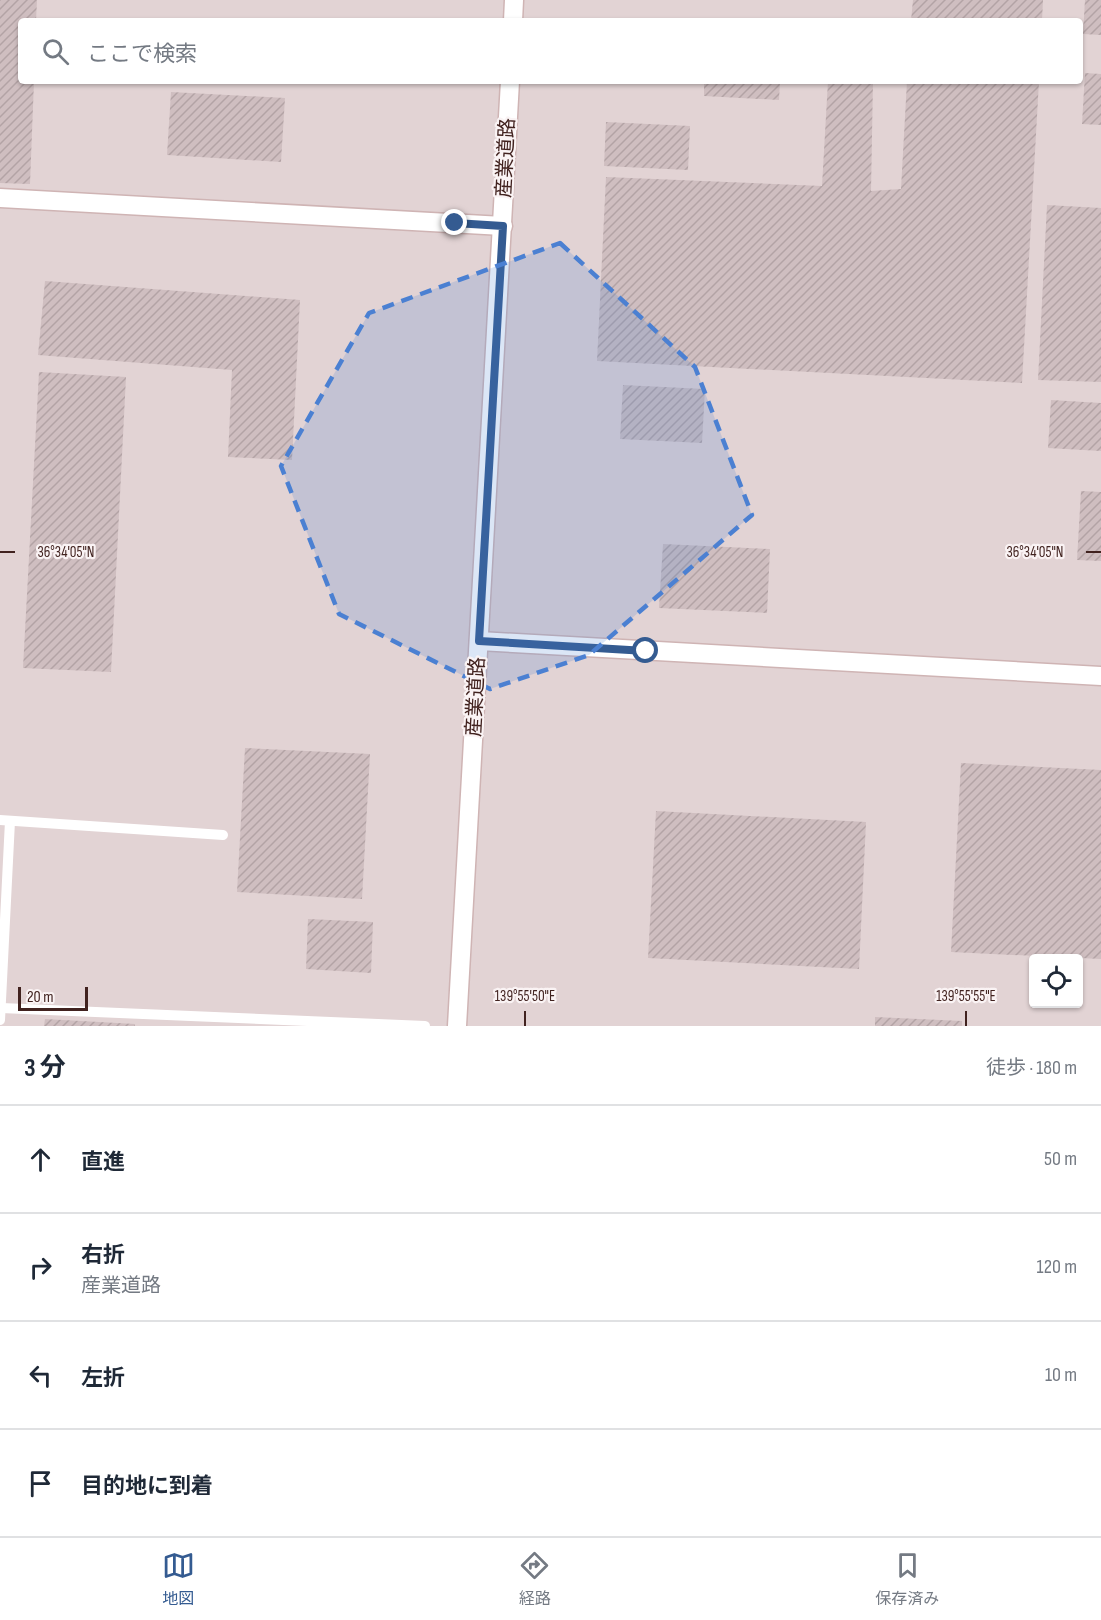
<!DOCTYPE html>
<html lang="ja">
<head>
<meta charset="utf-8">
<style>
  :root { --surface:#fff; --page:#f2f2f3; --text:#1f2937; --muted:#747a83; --line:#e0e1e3; --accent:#345b91 }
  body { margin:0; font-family:"Sofia Sans Condensed","Noto Sans JP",sans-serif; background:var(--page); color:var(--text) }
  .controls { position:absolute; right:18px; bottom:18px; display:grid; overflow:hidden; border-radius:6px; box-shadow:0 2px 4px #0004 }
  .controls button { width:54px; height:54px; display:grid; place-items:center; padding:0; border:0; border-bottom:2px solid var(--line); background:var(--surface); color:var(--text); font:30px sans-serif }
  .scale { position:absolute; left:18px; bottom:15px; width:70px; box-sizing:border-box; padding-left:6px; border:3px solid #41221f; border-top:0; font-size:16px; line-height:21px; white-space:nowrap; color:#41221f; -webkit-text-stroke:4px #faf3f4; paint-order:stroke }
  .stop { position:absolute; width:18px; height:18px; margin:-14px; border:4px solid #345b91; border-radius:50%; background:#fff }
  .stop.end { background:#345b91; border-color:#fff; box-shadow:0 2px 6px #0008 }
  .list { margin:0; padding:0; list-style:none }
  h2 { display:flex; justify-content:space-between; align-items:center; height:78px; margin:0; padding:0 24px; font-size:26px }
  h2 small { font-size:20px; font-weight:400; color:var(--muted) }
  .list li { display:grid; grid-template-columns:39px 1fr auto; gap:18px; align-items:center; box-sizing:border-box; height:108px; padding:0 24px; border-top:2px solid var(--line) }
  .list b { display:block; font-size:22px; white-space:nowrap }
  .list p { margin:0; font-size:20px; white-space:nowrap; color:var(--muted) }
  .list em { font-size:20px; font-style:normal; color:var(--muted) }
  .icon { flex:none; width:33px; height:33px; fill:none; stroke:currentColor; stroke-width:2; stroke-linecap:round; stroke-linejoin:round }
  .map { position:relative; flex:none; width:1101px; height:1026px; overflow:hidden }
  .search { position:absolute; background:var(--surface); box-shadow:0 2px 4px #0004; left:18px; right:18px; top:18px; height:66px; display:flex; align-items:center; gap:15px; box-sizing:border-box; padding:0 21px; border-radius:6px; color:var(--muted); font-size:22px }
  .sheet { height:510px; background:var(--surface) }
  nav { display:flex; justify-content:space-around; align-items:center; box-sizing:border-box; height:84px; border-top:2px solid var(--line); background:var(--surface); font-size:16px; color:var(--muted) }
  nav a { display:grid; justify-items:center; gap:3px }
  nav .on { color:var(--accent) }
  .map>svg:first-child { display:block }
</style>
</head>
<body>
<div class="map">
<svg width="1101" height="1026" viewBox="0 0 1101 1026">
  <defs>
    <pattern id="building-hatch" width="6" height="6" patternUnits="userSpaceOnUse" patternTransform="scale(1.5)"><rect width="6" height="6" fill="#cfbec0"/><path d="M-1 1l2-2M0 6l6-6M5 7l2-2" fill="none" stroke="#b3a3a5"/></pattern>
  </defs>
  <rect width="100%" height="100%" fill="#eee2e3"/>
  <path fill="#e2d3d4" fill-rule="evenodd" d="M0,0H1101V1026H0ZM21,21H1080V81H21ZM1034,958H1078V1004H1034Z"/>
  <g fill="url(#building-hatch)">
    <polygon points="0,0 37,0 36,21 21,21 21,81 34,81 30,184 0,183"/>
    <polygon points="913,0 1043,0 1042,21 911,21"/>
    <polygon points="1085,0 1101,0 1101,35 1083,34"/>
    <polygon points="1085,73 1101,74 1101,125 1082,124"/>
    <polygon points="704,81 780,81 779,100 704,96"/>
    <polygon points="828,81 873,81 871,191 901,189 907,81 1039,81 1022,383 597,361 606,177 822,186"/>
    <polygon points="171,92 285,98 281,162 167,155"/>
    <polygon points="606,122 690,126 688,170 604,166"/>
    <polygon points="1047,205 1101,208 1101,382 1038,380"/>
    <polygon points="45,281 300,300 292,460 228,457 232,370 38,355"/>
    <polygon points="39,372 126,377 111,672 23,668"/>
    <polygon points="623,385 705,389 702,443 620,439"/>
    <polygon points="1051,400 1101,403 1101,451 1048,448"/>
    <polygon points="1081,491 1101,492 1101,561 1077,560"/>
    <polygon points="663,544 770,549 767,613 659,608"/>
    <polygon points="245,748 370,754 362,899 237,892"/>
    <polygon points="961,763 1101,770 1101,959 951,952"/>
    <polygon points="656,811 866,822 859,969 648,958"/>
    <polygon points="308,919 373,922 371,973 306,969"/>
    <polygon points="875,1017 962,1021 962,1026 875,1026"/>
    <polygon points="45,1019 135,1024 135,1026 44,1026"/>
  </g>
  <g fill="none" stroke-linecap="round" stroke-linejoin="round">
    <defs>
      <g id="secondary">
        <polyline points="513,21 514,0"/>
        <polyline points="0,198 503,226"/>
        <polyline points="479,641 1101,676"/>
        <polyline points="457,1026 510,81"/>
      </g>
    </defs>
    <use href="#secondary" stroke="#cfb4b4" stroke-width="21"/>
    <g stroke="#fff" stroke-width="10">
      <polyline points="0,820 223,835"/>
      <polyline points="1,1008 425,1026"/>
      <polyline points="0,1020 10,821"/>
    </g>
    <use href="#secondary" stroke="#fff" stroke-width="18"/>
  </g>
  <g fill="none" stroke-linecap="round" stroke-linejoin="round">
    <polyline stroke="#345b91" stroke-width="8" points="455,223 503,226 479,641 646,651"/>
  </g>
  <path fill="#4b80d2" fill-opacity="0.2" stroke="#4b80d2" stroke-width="4.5" stroke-dasharray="12 8" stroke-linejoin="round" d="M560,243L695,367L752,515L589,655L490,689L339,614L281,466L369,313Z"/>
  <path fill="none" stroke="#41221f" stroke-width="2" d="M0,552H15M1086,552H1101M525,1011V1026M966,1011V1026"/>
  <g text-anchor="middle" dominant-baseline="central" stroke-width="4.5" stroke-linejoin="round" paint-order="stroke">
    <g font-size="20" fill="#41221f" stroke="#faf3f4">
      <text transform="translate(506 158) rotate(-87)">産業道路</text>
      <text transform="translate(476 697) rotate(-87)">産業道路</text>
    </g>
  </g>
  <g font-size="15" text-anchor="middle" fill="#41221f" stroke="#faf3f4" stroke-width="4.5" stroke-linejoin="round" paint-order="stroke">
    <text x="66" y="557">36°34'05"N</text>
    <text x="1035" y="557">36°34'05"N</text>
    <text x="525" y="1001">139°55'50"E</text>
    <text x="966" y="1001">139°55'55"E</text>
  </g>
</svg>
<div class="controls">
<button><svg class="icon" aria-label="locate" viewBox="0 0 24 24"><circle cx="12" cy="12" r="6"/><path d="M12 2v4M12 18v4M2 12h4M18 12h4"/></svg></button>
</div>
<div class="scale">20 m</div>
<div class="stop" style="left:646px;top:651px"></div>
<div class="stop end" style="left:455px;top:223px"></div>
<div class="search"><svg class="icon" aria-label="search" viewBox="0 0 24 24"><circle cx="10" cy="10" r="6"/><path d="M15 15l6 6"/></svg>ここで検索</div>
</div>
<section class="sheet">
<h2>3 分<small>徒歩 · 180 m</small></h2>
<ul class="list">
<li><svg class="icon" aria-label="ahead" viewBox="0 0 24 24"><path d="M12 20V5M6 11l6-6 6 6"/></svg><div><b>直進</b></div><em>50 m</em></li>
<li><svg class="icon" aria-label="right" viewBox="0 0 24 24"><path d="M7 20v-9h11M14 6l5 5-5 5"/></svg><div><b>右折</b><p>産業道路</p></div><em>120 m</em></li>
<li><svg class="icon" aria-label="left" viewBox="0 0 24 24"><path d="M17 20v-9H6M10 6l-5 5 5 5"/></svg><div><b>左折</b></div><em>10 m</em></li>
<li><svg class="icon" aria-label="arrive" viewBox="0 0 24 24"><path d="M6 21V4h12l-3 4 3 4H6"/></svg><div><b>目的地に到着</b></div></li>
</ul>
</section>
<nav>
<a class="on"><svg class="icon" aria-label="map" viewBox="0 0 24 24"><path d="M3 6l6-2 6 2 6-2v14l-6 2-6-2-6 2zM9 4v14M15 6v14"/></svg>地図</a>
<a><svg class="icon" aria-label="directions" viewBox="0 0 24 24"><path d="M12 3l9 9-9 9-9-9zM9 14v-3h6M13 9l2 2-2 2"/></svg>経路</a>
<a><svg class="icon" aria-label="saved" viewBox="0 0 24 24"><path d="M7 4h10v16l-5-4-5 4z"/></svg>保存済み</a>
</nav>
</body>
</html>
